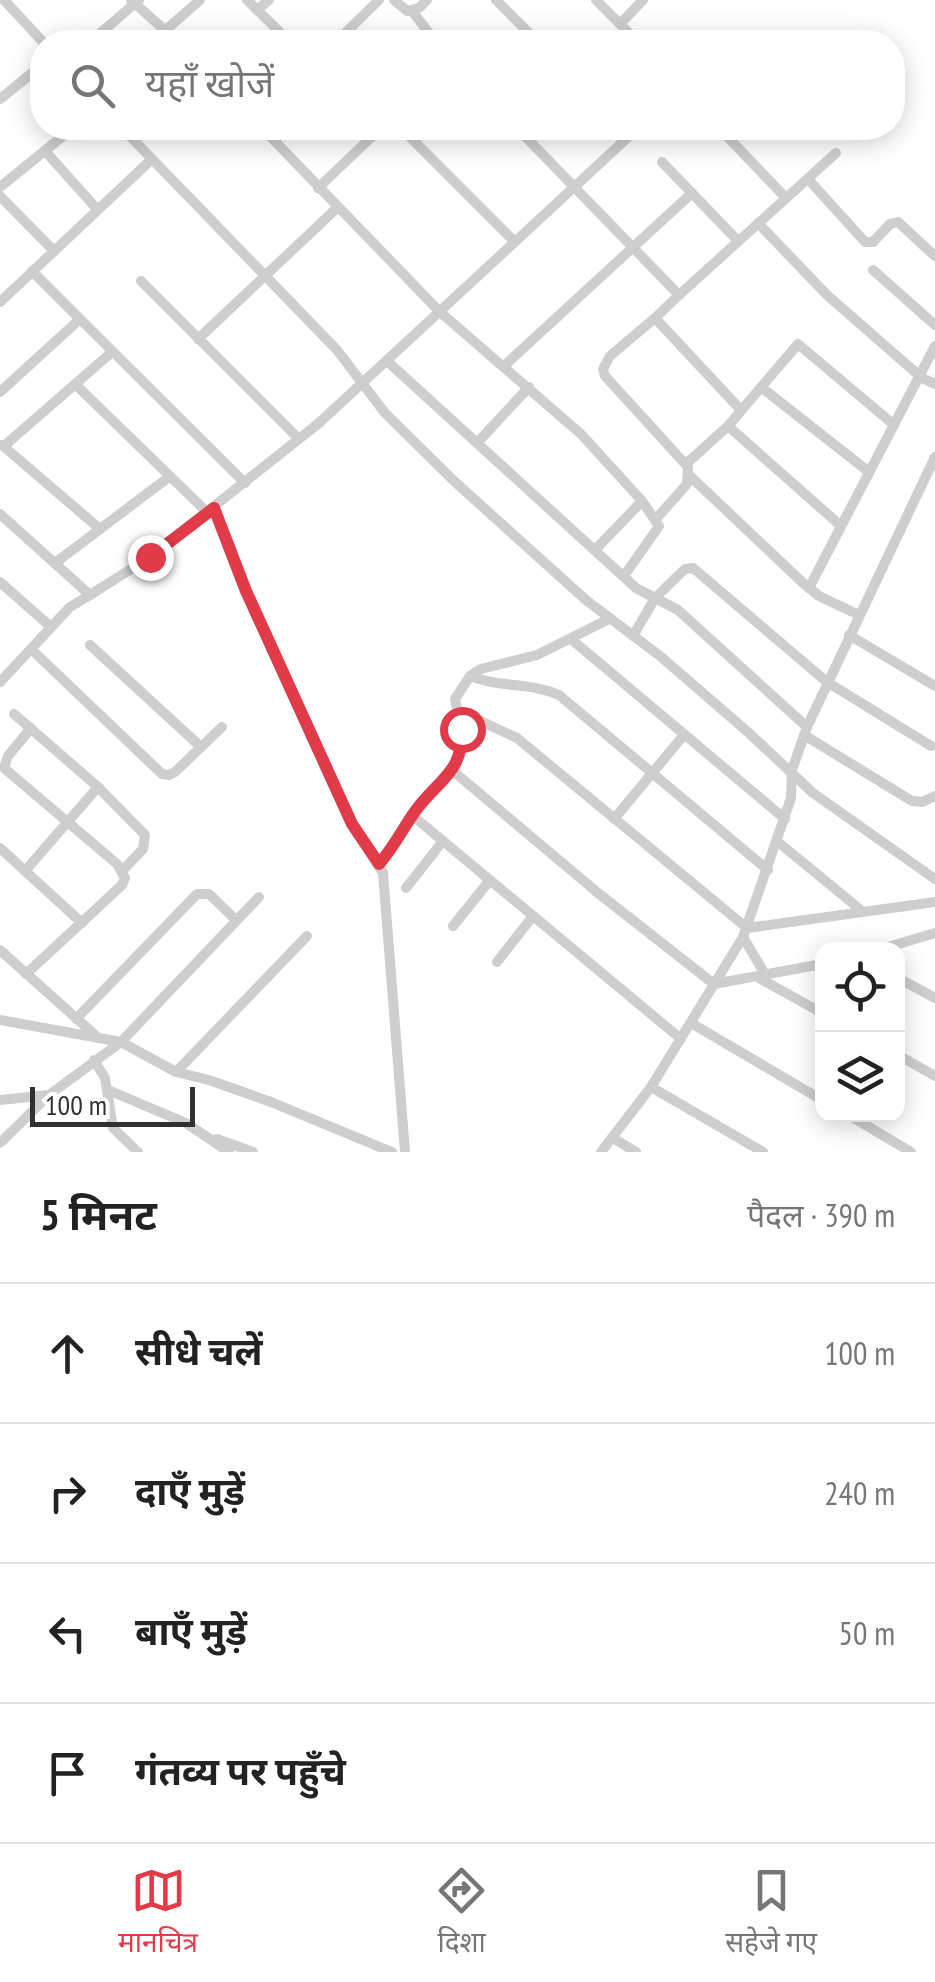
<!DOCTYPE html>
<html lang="hi">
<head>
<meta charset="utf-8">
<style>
  :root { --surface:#fff; --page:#f6f6f6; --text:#222; --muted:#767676; --line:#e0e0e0; --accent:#e13a48 }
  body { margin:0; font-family:"PT Sans Narrow","Noto Sans Devanagari",sans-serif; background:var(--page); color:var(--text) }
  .controls { position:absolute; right:30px; bottom:30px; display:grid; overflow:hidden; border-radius:20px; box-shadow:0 5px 25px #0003 }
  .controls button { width:90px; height:90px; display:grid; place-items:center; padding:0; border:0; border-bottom:2px solid var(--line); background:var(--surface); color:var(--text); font:50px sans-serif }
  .scale { position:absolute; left:30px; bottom:25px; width:165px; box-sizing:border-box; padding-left:10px; border:5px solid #313131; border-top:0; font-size:28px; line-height:35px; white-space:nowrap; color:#313131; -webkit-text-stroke:8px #fff; paint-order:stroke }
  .stop { position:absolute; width:30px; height:30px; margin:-22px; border:8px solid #e13a48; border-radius:50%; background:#fff }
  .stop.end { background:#e13a48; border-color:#fff; box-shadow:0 2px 10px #0008 }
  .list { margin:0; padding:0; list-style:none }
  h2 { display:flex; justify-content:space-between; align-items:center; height:130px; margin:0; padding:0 40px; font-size:42px }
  h2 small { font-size:32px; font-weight:400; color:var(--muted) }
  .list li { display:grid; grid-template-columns:65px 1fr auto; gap:30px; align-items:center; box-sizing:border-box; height:140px; padding:0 40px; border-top:2px solid var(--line) }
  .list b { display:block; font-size:38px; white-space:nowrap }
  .list em { font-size:32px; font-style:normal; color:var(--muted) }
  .icon { flex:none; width:55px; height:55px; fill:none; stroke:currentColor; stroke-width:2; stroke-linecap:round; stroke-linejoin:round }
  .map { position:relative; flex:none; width:935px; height:1152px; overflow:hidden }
  .search { position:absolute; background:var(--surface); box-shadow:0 5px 25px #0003; left:30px; right:30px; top:30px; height:110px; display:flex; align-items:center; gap:25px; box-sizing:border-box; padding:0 35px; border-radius:40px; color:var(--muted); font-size:38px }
  .sheet { height:690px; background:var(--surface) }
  nav { display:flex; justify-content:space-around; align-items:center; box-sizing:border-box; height:140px; border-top:2px solid var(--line); background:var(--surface); font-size:28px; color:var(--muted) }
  nav a { display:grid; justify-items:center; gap:5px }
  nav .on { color:var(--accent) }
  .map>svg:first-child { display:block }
</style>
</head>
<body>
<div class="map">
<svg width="935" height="1152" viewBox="0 0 935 1152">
  <rect width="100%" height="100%" fill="#fff"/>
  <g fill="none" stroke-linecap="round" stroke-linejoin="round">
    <g stroke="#cecece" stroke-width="10">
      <polyline points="4,0 43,42"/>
      <polyline points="131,0 178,42"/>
      <polyline points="247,0 290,42"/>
      <polyline points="394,0 407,11 419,8 427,0"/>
      <polyline points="496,0 538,42"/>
      <polyline points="596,0 620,24"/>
      <polyline points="257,10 269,0"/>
      <polyline points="412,11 436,42"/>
      <polyline points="90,42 139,0"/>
      <polyline points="152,42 200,0"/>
      <polyline points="336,42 379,0"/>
      <polyline points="638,42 620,24 643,0"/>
      <polyline points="0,99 42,65"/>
      <polyline points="122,128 337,350 385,413 454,481 586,600 660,656 749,733 813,793 935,879"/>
      <polyline points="262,128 440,312 581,434 642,501 659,526 624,576"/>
      <polyline points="401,128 514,241"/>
      <polyline points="517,128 679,295 836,153"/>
      <polyline points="719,128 786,198"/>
      <polyline points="45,151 97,209"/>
      <polyline points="662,162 738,241"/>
      <polyline points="808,179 865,242 873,242 890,224 898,222 935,256"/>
      <polyline points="0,187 73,128"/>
      <polyline points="318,188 381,128"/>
      <polyline points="0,196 53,250"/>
      <polyline points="758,223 827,295 922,378 935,384"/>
      <polyline points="873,270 935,325"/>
      <polyline points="32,271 80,319"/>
      <polyline points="141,281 298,438"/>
      <polyline points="679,295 655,318 740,409"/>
      <polyline points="0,302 152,159"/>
      <polyline points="655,318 610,356 603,369 605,376 688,467 687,484 656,519"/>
      <polyline points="198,339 337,208"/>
      <polyline points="387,361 636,588 678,610 807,727"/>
      <polyline points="505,365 692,193"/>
      <polyline points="76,385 208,513"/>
      <polyline points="761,387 869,472"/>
      <polyline points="0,392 80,319 245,483"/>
      <polyline points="728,426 841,526"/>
      <polyline points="478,442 529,387"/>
      <polyline points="2,445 100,529"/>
      <polyline points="4,446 112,352"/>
      <polyline points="686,464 728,426 798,344 893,424"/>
      <polyline points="690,476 803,583 819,596 859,615"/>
      <polyline points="214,508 246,591 352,824 383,873 405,1152"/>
      <polyline points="0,514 90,595 150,557 319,423 638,128"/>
      <polyline points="595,550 642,501"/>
      <polyline points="55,563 169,477"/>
      <polyline points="0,582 51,627"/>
      <polyline points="809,588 935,346"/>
      <polyline points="849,635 935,686"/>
      <polyline points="633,636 655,598 685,569 693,568 827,682 931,746"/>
      <polyline points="571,639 785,819"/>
      <polyline points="90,645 201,747"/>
      <polyline points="31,649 162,774 169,775 175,772 222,727"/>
      <path d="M470,676C499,688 530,682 559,695L768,870"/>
      <polyline points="0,682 70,607 90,595"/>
      <polyline points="457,710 517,738 747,928 935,902"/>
      <polyline points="14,714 98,787 145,835 143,849 123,870"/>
      <polyline points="804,735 912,801 922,802 935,796"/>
      <polyline points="453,771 598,893 714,984 822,964"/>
      <polyline points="413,816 681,1039"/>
      <polyline points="614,819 683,736"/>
      <polyline points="778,842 862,911"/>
      <polyline points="0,848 82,923"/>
      <path d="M379,863C394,847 403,829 416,811C452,760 471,771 455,699L470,676L481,669L537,655L609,619"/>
      <polyline points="25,871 98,787"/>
      <polyline points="406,888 443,841"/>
      <polyline points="453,926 490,880"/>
      <polyline points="743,937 766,976"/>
      <polyline points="881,949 935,933"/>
      <polyline points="0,950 95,1035"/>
      <polyline points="497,962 533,916"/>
      <polyline points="26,974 122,885 125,878 117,864 4,768 8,756 31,728"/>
      <polyline points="759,978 822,1013"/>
      <polyline points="898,978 935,998"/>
      <polyline points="76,1019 197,894 209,894 236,920"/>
      <polyline points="0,1020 121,1042 176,1072 209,1080 271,1102 392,1152"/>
      <polyline points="691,1023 822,1100"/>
      <polyline points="898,1055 935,1076"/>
      <polyline points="94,1060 105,1078 113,1128 138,1152"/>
      <polyline points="176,1072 307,936"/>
      <polyline points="651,1087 763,1152"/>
      <polyline points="108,1090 186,1123 229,1152"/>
      <polyline points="0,1100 48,1095"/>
      <polyline points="847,1114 911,1152"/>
      <polyline points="613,1138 636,1152"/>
      <polyline points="217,1139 253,1152"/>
      <polyline points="0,1143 49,1095 121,1042 259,897"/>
      <polyline points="601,1152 651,1087 743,937 791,798 792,770 807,727 935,457"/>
    </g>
  </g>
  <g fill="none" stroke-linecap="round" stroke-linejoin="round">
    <path stroke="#e13a48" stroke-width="12" d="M150,557L214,508L246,591L352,824L379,864C394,847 403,828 416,810C439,779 463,773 462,729"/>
  </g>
</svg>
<div class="controls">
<button><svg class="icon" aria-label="locate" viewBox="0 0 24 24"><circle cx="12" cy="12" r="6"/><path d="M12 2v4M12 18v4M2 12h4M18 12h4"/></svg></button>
<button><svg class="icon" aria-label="layers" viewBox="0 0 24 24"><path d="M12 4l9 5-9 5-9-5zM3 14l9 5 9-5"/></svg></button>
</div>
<div class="scale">100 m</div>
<div class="stop" style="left:462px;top:729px"></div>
<div class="stop end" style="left:150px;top:557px"></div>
<div class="search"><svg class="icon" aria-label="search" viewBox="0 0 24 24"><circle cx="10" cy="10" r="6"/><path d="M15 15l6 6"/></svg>यहाँ खोजें</div>
</div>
<section class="sheet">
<h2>5 मिनट<small>पैदल · 390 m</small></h2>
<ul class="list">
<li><svg class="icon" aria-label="ahead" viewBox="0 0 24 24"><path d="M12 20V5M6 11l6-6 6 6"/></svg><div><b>सीधे चलें</b></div><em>100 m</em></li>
<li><svg class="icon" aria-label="right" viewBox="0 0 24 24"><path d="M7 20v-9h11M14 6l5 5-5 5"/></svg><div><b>दाएँ मुड़ें</b></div><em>240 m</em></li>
<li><svg class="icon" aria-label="left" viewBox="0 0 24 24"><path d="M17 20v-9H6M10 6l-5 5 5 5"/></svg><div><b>बाएँ मुड़ें</b></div><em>50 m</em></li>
<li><svg class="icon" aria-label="arrive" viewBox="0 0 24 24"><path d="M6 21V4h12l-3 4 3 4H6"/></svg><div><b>गंतव्य पर पहुँचे</b></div></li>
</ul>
</section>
<nav>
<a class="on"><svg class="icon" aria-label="map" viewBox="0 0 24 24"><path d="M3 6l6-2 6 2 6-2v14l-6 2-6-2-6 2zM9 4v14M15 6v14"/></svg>मानचित्र</a>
<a><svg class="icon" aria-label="directions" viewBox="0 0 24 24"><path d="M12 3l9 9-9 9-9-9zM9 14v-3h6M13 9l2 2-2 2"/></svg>दिशा</a>
<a><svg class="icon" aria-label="saved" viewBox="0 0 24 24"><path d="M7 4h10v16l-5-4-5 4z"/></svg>सहेजे गए</a>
</nav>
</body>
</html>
